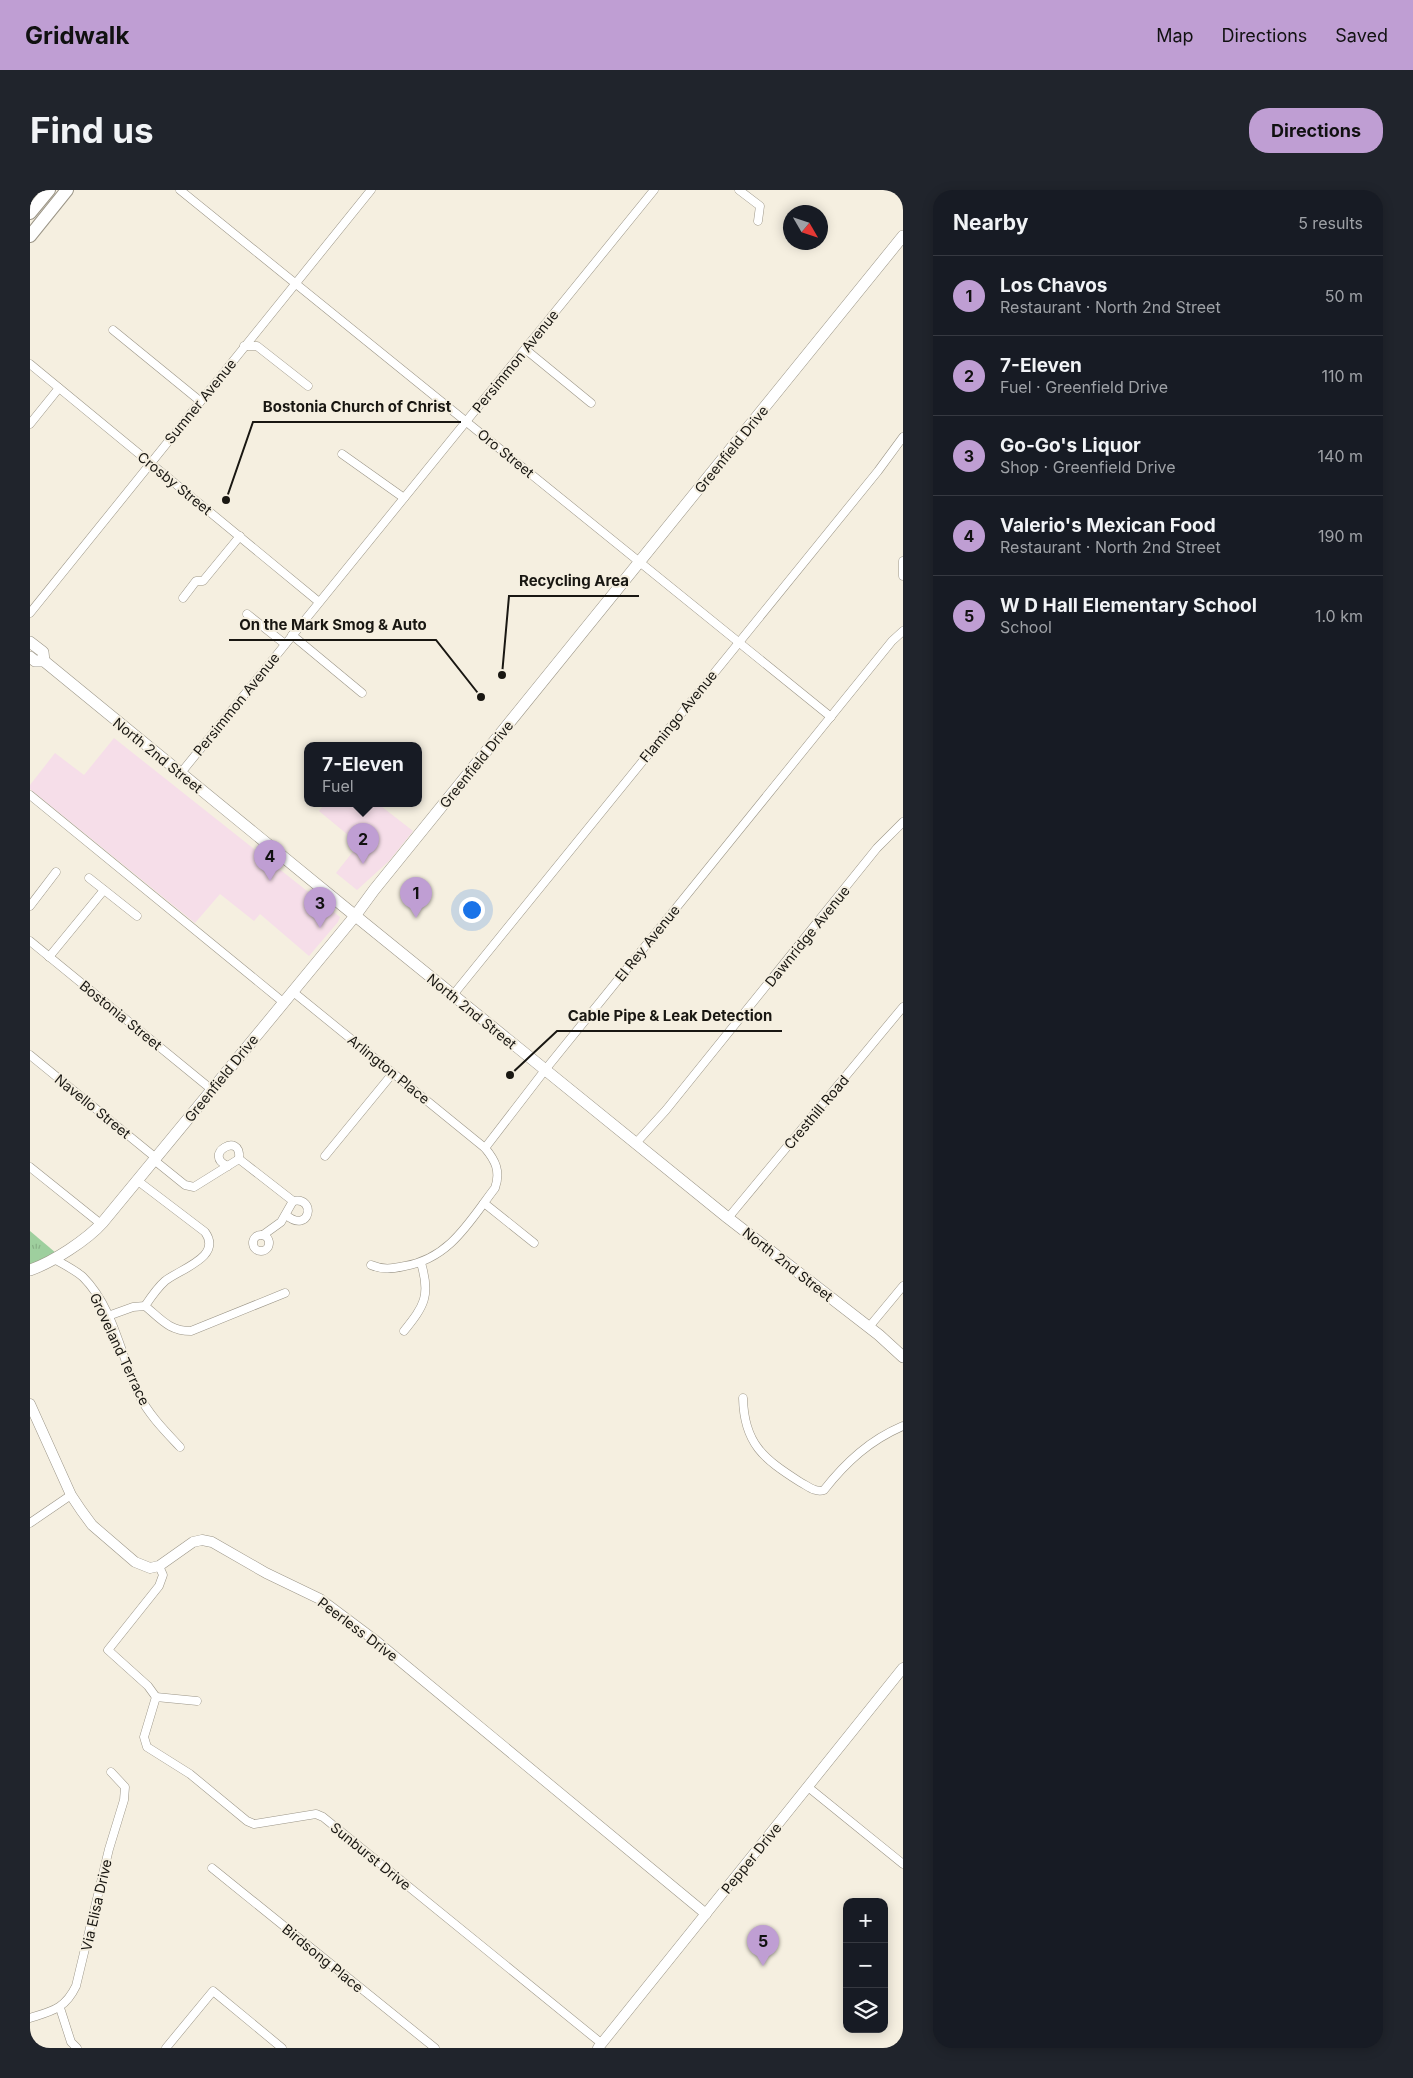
<!DOCTYPE html>
<html lang="en">
<head>
<meta charset="utf-8">
<style>
  :root { --surface:#171b24; --page:#20242c; --text:#f1f3f6; --muted:#9ea1a6; --line:#363941; --accent:#bf9ed3 }
  body { margin:0; font-family:Inter,sans-serif; background:var(--page); color:var(--text) }
  .controls { position:absolute; right:15px; bottom:15px; display:grid; overflow:hidden; border-radius:10px; box-shadow:0 2px 12px #0003 }
  .controls button { width:45px; height:45px; display:grid; place-items:center; padding:0; border:0; border-bottom:1px solid var(--line); background:var(--surface); color:var(--text); font:25px sans-serif }
  .compass { position:absolute; left:753px; top:15px; width:45px; height:45px; border-radius:50%; background:var(--surface); box-shadow:0 2px 12px #0003; rotate:129deg }
  .you { position:absolute; left:441px; top:719px; width:18px; height:18px; margin:-12px; border:4px solid #fff; border-radius:50%; background:#1a73e8; box-shadow:0 0 0 8px #1a73e833 }
  .badge { display:grid; place-items:center; width:32px; height:32px; border-radius:50%; background:var(--accent); color:#111; font-size:16px; font-weight:700 }
  .pin { position:absolute; translate:-50% -41px; filter:drop-shadow(0 1px 2px #0008) }
  .pin::after { content:''; position:absolute; top:26px; width:18px; height:15px; background:inherit; clip-path:polygon(0 0,100% 0,50% 100%) }
  .popup { position:absolute; left:274px; top:552px; width:118px; height:65px; box-sizing:border-box; display:grid; place-content:center; border-radius:10px; background:var(--surface); filter:drop-shadow(0 1px 4px #0005); font-size:16px; white-space:nowrap; color:var(--muted) }
  .popup b { font-size:19px; color:var(--text) }
  .popup::after { content:''; position:absolute; left:50%; top:100%; margin-left:-10px; border:10px solid transparent; border-top-color:var(--surface) }
  .list { margin:0; padding:0; list-style:none }
  h2 { display:flex; justify-content:space-between; align-items:center; height:65px; margin:0; padding:0 20px; font-size:21px }
  h2 small { font-size:16px; font-weight:400; color:var(--muted) }
  .list li { display:grid; grid-template-columns:32px 1fr auto; gap:15px; align-items:center; box-sizing:border-box; height:80px; padding:0 20px; border-top:1px solid var(--line) }
  .list b { display:block; font-size:19px; white-space:nowrap }
  .list p { margin:0; font-size:16px; white-space:nowrap; color:var(--muted) }
  .list em { font-size:16px; font-style:normal; color:var(--muted) }
  .icon { flex:none; width:28px; height:28px; fill:none; stroke:currentColor; stroke-width:2; stroke-linecap:round; stroke-linejoin:round }
  .map { position:relative; flex:none; width:873px; height:1858px; overflow:hidden; border-radius:20px }
  header { display:flex; align-items:center; gap:30px; box-sizing:border-box; height:70px; padding:0 25px; background:var(--accent); color:#111 }
  header strong { font-size:24px }
  nav { display:flex; gap:28px; margin-inline-start:auto; font-size:18px }
  .intro { display:flex; align-items:center; justify-content:space-between; box-sizing:border-box; height:120px; padding:0 30px }
  h1 { margin:0; font-size:35px }
  .button { padding:12px 22px; border-radius:20px; background:var(--accent); color:#111; font-size:18px; font-weight:700 }
  main { display:flex; gap:30px; padding:0 30px }
  aside { flex:1; background:var(--surface); border-radius:20px; box-shadow:0 2px 12px #0003 }
  .map>svg:first-child { display:block }
</style>
</head>
<body>
<header>
<strong>Gridwalk</strong>
<nav><a>Map</a><a>Directions</a><a>Saved</a></nav>
</header>
<div class="intro"><h1>Find us</h1><a class="button">Directions</a></div>
<main>
<div class="map">
<svg width="873" height="1858" viewBox="0 0 873 1858">
  <defs>
    <pattern id="park-tufts" width="24" height="20" patternUnits="userSpaceOnUse" patternTransform="scale(1.25)"><rect width="24" height="20" fill="#9ecf9e"/><path d="M3 7l-1-3M5 7V3M7 7l1-3M15 17l-1-3M17 17v-4M19 17l1-3" fill="none" stroke="#88b187"/></pattern>
  </defs>
  <rect width="100%" height="100%" fill="#f5efe0"/>
  <g fill="#f6dee9">
    <polygon points="84,548 310,727 308,732 279,766 230,724 224,731 190,704 165,733 0,599 0,595 25,563 54,585"/>
    <polygon points="296,613 333,613 339,617 343,613 347,613 383,641 359,671 327,700 306,683 329,654 289,621"/>
  </g>
  <polygon fill="url(#park-tufts)" points="0,1041 26,1063 0,1076"/>
  <g fill="none" stroke-linecap="round" stroke-linejoin="round">
    <defs>
      <g id="minor">
        <polyline points="150,0 801,527"/>
        <polyline points="709,0 730,16 728,31"/>
        <polyline points="83,140 170,211"/>
        <polyline points="214,156 227,156 278,196"/>
        <polyline points="495,159 561,213"/>
        <polyline points="0,174 289,412"/>
        <polyline points="0,234 29,198"/>
        <polyline points="312,264 374,308"/>
        <polyline points="873,371 873,386"/>
        <polyline points="153,408 166,391 173,391 210,346"/>
        <polyline points="0,423 341,0"/>
        <polyline points="217,424 255,454"/>
        <polyline points="262,445 332,503"/>
        <polyline points="150,584 624,0"/>
        <polyline points="0,605 253,812"/>
        <polyline points="59,688 107,726"/>
        <polyline points="0,716 26,682"/>
        <polyline points="0,751 181,899"/>
        <polyline points="19,767 74,700"/>
        <path d="M262,801L455,958C465,970 471,981 465,998C439,1032 420,1068 375,1076C361,1079 353,1080 341,1075"/>
        <polyline points="423,805 848,281 873,247"/>
        <polyline points="0,865 126,968"/>
        <polyline points="606,953 636,920 847,658 873,632"/>
        <polyline points="455,958 515,880 862,451 873,441"/>
        <polyline points="295,966 363,883"/>
        <polyline points="124,970 155,995 164,997 209,969 263,1011 251,1032 233,1045"/>
        <path d="M198,976C171,965 212,940 209,969"/>
        <polyline points="0,977 71,1034"/>
        <path d="M108,991L175,1042C193,1067 150,1079 135,1091C127,1098 121,1107 115,1116"/>
        <polyline points="454,1013 504,1053"/>
        <path d="M256,1025C280,1045 287,1006 263,1011"/>
        <polyline points="698,1028 873,817"/>
        <circle cx="231" cy="1053" r="8"/>
        <path d="M24,1069C33,1074 45,1080 53,1087C84,1118 91,1167 109,1205C119,1225 135,1241 150,1257"/>
        <path d="M78,1126L103,1117L115,1116C131,1129 139,1141 161,1141L255,1103"/>
        <polyline points="839,1137 873,1096"/>
        <path d="M374,1141C394,1116 401,1106 391,1073"/>
        <path d="M713,1208C714,1254 734,1269 770,1292C778,1296 785,1303 794,1300C816,1272 840,1250 873,1236"/>
        <polyline points="0,1333 41,1305"/>
        <polyline points="126,1507 118,1496 78,1460 129,1396 133,1385 129,1376"/>
        <polyline points="167,1511 126,1507 114,1547 117,1557 160,1584 217,1631 224,1634 286,1624 293,1627 571,1853"/>
        <polyline points="778,1597 873,1674"/>
        <polyline points="182,1678 405,1858"/>
        <polyline points="30,1818 41,1852 47,1858"/>
        <path d="M0,1828C22,1821 35,1819 46,1796L79,1659L94,1610L95,1597L81,1582"/>
        <polyline points="136,1858 183,1801 252,1858"/>
      </g>
      <g id="tertiary">
        <polyline points="0,1214 41,1305 51,1320 62,1335 105,1372 120,1378 129,1376 163,1352 172,1350 182,1352 236,1383 290,1409 346,1451 676,1724"/>
        <polyline points="568,1858 873,1478"/>
      </g>
      <g id="secondary">
        <polyline points="0,452 13,462 14,471"/>
        <polyline points="0,467 5,471 14,471 312,715 698,1028 849,1145 873,1167"/>
        <path d="M0,1080C23,1072 57,1050 73,1032L325,726L344,700L873,46"/>
      </g>
      <g id="primary">
        <polyline points="0,23 19,0"/>
        <polyline points="0,46 37,0"/>
      </g>
    </defs>
    <use href="#minor" stroke="#9b9587" stroke-width="9"/>
    <use href="#tertiary" stroke="#9b9587" stroke-width="11"/>
    <use href="#secondary" stroke="#9b9587" stroke-width="12"/>
    <use href="#primary" stroke="#9b9587" stroke-width="14"/>
    <use href="#minor" stroke="#fff" stroke-width="8"/>
    <use href="#tertiary" stroke="#fff" stroke-width="10"/>
    <use href="#secondary" stroke="#fff" stroke-width="11"/>
    <use href="#primary" stroke="#fff" stroke-width="12"/>
  </g>
  <g text-anchor="middle" dominant-baseline="central" stroke-width="4" stroke-linejoin="round" paint-order="stroke">
    <g font-size="14" fill="#191712" stroke="#f5efe0">
      <text transform="translate(485 171) rotate(-51)">Persimmon Avenue</text>
      <text transform="translate(170 211) rotate(-51)">Sumner Avenue</text>
      <text transform="translate(701 259) rotate(-51)">Greenfield Drive</text>
      <text transform="translate(476 263) rotate(39)">Oro Street</text>
      <text transform="translate(145 293) rotate(39)">Crosby Street</text>
      <text transform="translate(206 514) rotate(-51)">Persimmon Avenue</text>
      <text transform="translate(648 526) rotate(-51)">Flamingo Avenue</text>
      <text transform="translate(128 565) rotate(39)">North 2nd Street</text>
      <text transform="translate(446 574) rotate(-51)">Greenfield Drive</text>
      <text transform="translate(777 746) rotate(-51)">Dawnridge Avenue</text>
      <text transform="translate(617 753) rotate(-51)">El Rey Avenue</text>
      <text transform="translate(442 821) rotate(39)">North 2nd Street</text>
      <text transform="translate(91 825) rotate(39)">Bostonia Street</text>
      <text transform="translate(359 879) rotate(39)">Arlington Place</text>
      <text transform="translate(191 888) rotate(-51)">Greenfield Drive</text>
      <text transform="translate(63 916) rotate(39)">Navello Street</text>
      <text transform="translate(786 922) rotate(-50)">Cresthill Road</text>
      <text transform="translate(758 1074) rotate(38)">North 2nd Street</text>
      <text transform="translate(90 1159) rotate(65)">Groveland Terrace</text>
      <text transform="translate(328 1439) rotate(37)">Peerless Drive</text>
      <text transform="translate(341 1666) rotate(39)">Sunburst Drive</text>
      <text transform="translate(721 1668) rotate(-51)">Pepper Drive</text>
      <text transform="translate(66 1715) rotate(-77)">Via Elisa Drive</text>
      <text transform="translate(293 1768) rotate(39)">Birdsong Place</text>
    </g>
  </g>
  <path fill="none" stroke="#191712" stroke-width="2" d="M196 310L223 232H431M472 485L479 406H609M451 507L406 450H199M480 885L527 841H752"/>
  <g fill="#191712" stroke="#f5efe0" stroke-width="2">
    <circle cx="196" cy="310" r="5"/>
    <circle cx="472" cy="485" r="5"/>
    <circle cx="451" cy="507" r="5"/>
    <circle cx="480" cy="885" r="5"/>
  </g>
  <g font-size="15" text-anchor="middle" font-weight="bold" fill="#191712" stroke="#f5efe0" stroke-width="4" stroke-linejoin="round" paint-order="stroke">
    <text x="327" y="222">Bostonia Church of Christ</text>
    <text x="544" y="396">Recycling Area</text>
    <text x="303" y="440">On the Mark Smog &amp; Auto</text>
    <text x="640" y="831">Cable Pipe &amp; Leak Detection</text>
  </g>
</svg>
<div class="controls">
<button>+</button>
<button>−</button>
<button><svg class="icon" aria-label="layers" viewBox="0 0 24 24"><path d="M12 4l9 5-9 5-9-5zM3 14l9 5 9-5"/></svg></button>
</div>
<svg class="compass" viewBox="-18 -18 36 36"><path d="M0-13l5 13h-10z" fill="#e53935"/><path d="M0 13l5-13h-10z" fill="#9ea1a6"/></svg>
<div class="you"></div>
<div class="pin badge" style="left:386px;top:728px">1</div>
<div class="pin badge" style="left:333px;top:674px">2</div>
<div class="popup"><b>7-Eleven</b>Fuel</div>
<div class="pin badge" style="left:290px;top:738px">3</div>
<div class="pin badge" style="left:240px;top:691px">4</div>
<div class="pin badge" style="left:733px;top:1776px">5</div>
</div>
<aside>
<h2>Nearby<small>5 results</small></h2>
<ul class="list">
<li><span class="badge">1</span><div><b>Los Chavos</b><p>Restaurant · North 2nd Street</p></div><em>50 m</em></li>
<li><span class="badge">2</span><div><b>7-Eleven</b><p>Fuel · Greenfield Drive</p></div><em>110 m</em></li>
<li><span class="badge">3</span><div><b>Go-Go's Liquor</b><p>Shop · Greenfield Drive</p></div><em>140 m</em></li>
<li><span class="badge">4</span><div><b>Valerio's Mexican Food</b><p>Restaurant · North 2nd Street</p></div><em>190 m</em></li>
<li><span class="badge">5</span><div><b>W D Hall Elementary School</b><p>School</p></div><em>1.0 km</em></li>
</ul>
</aside>
</main>
</body>
</html>
